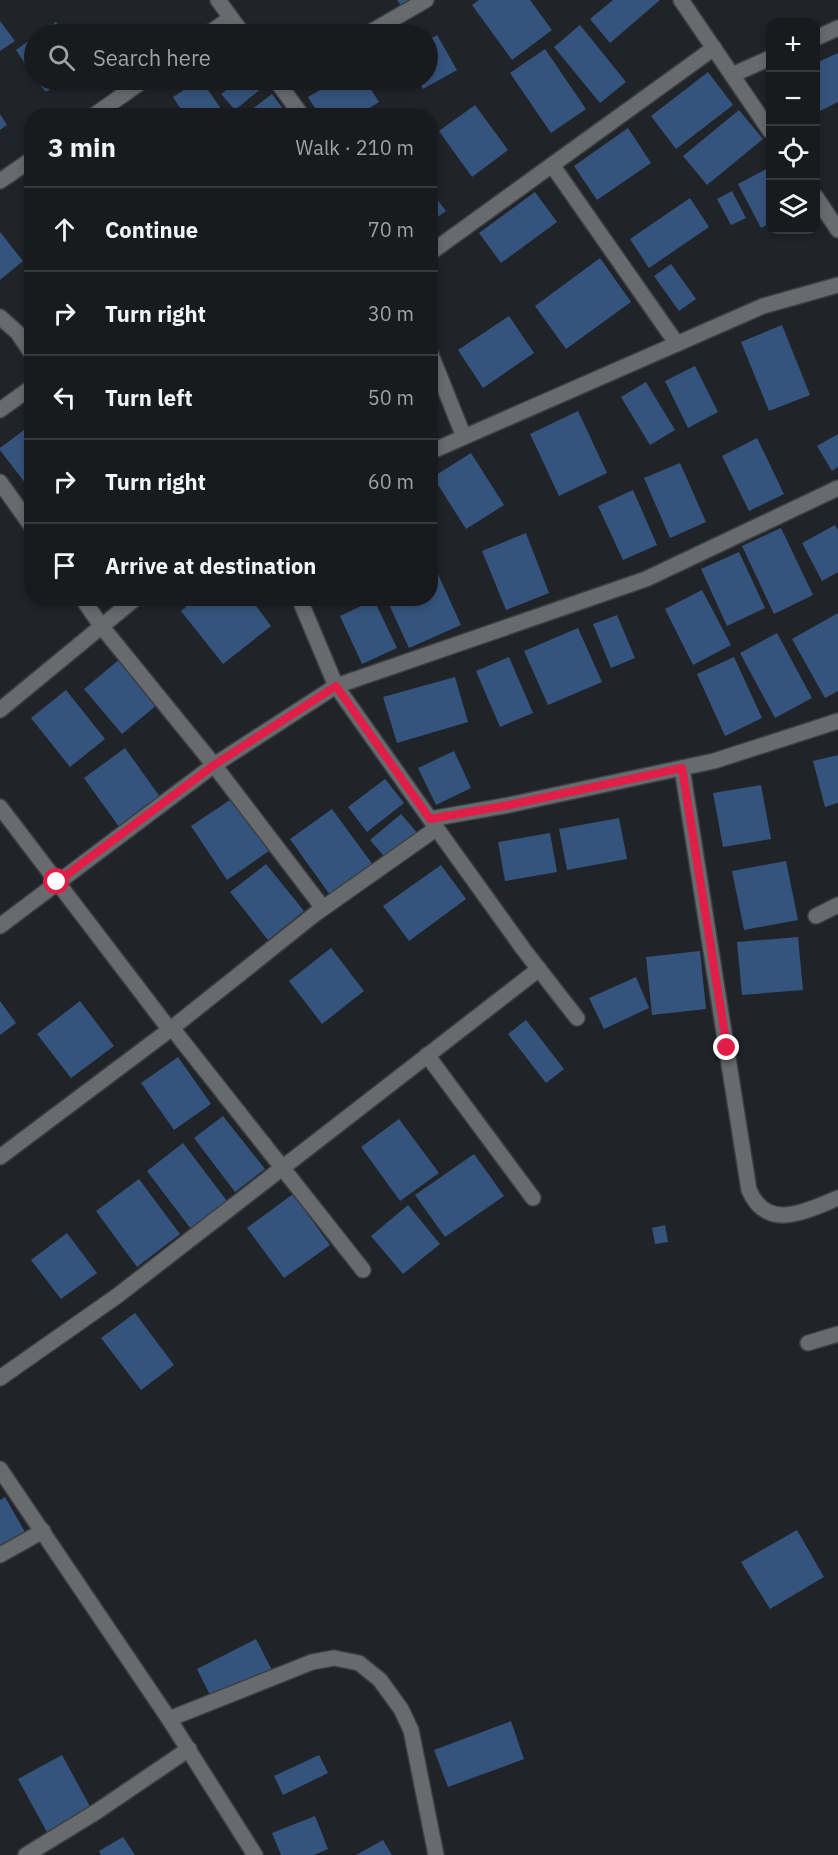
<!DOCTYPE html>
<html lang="en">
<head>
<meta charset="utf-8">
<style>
  :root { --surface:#181a1e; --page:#25272b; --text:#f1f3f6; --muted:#9fa1a4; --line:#36383c }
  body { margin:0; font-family:"IBM Plex Sans",sans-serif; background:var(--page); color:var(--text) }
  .controls { position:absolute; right:18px; top:18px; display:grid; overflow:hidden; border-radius:12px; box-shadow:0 3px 9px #0003 }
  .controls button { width:54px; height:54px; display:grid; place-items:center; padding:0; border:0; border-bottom:2px solid var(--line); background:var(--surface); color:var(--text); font:30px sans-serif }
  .stop { position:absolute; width:18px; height:18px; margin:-14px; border:4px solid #e11d48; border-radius:50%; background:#fff }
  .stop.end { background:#e11d48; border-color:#fff; box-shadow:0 2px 6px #0008 }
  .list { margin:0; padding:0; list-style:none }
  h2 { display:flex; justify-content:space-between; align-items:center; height:78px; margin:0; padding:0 24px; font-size:26px }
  h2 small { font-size:20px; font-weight:400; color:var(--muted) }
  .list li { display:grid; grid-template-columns:39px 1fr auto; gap:18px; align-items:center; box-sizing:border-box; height:84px; padding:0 24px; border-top:2px solid var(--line) }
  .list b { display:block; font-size:22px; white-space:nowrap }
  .list em { font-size:20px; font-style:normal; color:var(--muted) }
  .icon { flex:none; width:33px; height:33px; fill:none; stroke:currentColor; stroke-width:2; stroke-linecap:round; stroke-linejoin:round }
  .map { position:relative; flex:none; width:838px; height:1855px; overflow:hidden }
  .search { position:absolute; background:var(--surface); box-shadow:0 3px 9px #0003; left:24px; top:24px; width:414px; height:66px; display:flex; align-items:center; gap:15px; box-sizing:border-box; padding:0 21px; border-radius:33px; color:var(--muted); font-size:22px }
  .panel { position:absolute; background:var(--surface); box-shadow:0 3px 9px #0003; left:24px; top:108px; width:414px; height:498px; border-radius:24px }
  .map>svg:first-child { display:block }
</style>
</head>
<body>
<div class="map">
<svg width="838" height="1855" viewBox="0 0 838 1855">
  <rect width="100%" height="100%" fill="#202328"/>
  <g fill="#35547d">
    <polygon points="397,0 420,0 405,11"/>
    <polygon points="479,0 530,0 552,30 512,60 472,5"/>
    <polygon points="613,0 660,0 610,43 590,19"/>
    <polygon points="0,21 15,41 0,51"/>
    <polygon points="56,22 65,34 38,34"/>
    <polygon points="580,25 626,82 600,103 554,47"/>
    <polygon points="437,35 457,70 423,89 418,80 428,80 428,40"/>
    <polygon points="34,37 34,77 16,50"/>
    <polygon points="545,49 586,109 551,133 510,73"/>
    <polygon points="838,53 838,102 816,113 816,63"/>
    <polygon points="708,72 733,105 676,149 651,116"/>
    <polygon points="36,80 64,80 46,92"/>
    <polygon points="199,80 201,80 226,116 185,116 173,97"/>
    <polygon points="239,80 266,80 268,83 235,110 221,94"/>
    <polygon points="337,80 365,80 379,102 357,116 320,116 308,97"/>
    <polygon points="272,94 284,110 277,116 243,116"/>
    <polygon points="475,105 508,150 472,177 439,131"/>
    <polygon points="739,110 763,139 707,185 683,156"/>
    <polygon points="0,114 7,125 0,130"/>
    <polygon points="628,128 651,163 597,200 574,166"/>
    <polygon points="770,167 770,223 761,228 738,184"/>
    <polygon points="430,190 446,211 430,222"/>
    <polygon points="732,191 746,218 731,225 717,199"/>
    <polygon points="535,192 557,222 501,263 479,233"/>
    <polygon points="690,198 709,227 649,268 630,239"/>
    <polygon points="0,232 23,261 0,280"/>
    <polygon points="600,258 631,302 566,349 535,306"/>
    <polygon points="671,264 696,299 679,311 654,276"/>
    <polygon points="509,316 534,353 483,388 458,350"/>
    <polygon points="782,325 810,395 769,411 741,342"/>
    <polygon points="695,366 718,412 688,428 665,381"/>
    <polygon points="646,382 675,430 650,445 621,397"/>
    <polygon points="578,411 607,473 559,496 530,434"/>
    <polygon points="32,424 32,492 0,450 0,448"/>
    <polygon points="838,434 838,467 832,471 817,446"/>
    <polygon points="757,438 784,494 749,511 722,456"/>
    <polygon points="471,453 504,505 466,529 433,477"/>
    <polygon points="680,463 706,522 670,538 644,478"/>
    <polygon points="633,490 657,545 623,560 598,506"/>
    <polygon points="835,525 838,530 838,572 822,581 802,543"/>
    <polygon points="781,528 813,595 774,614 742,546"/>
    <polygon points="526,533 549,593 506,610 482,551"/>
    <polygon points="739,552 765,608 727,626 701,569"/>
    <polygon points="437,572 461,625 409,648 386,598 430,598 430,575"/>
    <polygon points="702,590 731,645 693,665 665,609"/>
    <polygon points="197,598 250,598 271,626 223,664 181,611"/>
    <polygon points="374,600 397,648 362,664 340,616"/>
    <polygon points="838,613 838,691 825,698 792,639"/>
    <polygon points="617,615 635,658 611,668 593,624"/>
    <polygon points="578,628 602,682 548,705 524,651"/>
    <polygon points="777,633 812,698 775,718 740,653"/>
    <polygon points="509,657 533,713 500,727 476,671"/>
    <polygon points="734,657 762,718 725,736 697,674"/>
    <polygon points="120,659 158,704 122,734 84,689"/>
    <polygon points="455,677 468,722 397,743 383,697"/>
    <polygon points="66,690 105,739 70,767 31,718"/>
    <polygon points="125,748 163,801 122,831 84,778"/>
    <polygon points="454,751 471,788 436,805 418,768"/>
    <polygon points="838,755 838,803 825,807 813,761"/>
    <polygon points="385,779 404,803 367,832 348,807"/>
    <polygon points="761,785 771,839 723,847 713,793"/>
    <polygon points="233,798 269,851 227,880 191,826"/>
    <polygon points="332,809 373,865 330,895 290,839"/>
    <polygon points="401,814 420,836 389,862 370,840"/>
    <polygon points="619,818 627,859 567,870 559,829"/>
    <polygon points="550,833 557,872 505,881 498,842"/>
    <polygon points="786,861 798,920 744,930 732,871"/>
    <polygon points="266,864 304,911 268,940 230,892"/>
    <polygon points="441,865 466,899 409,941 383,906"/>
    <polygon points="798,937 803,990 742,995 737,942"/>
    <polygon points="331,948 364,991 322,1024 289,981"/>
    <polygon points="700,951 706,1009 652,1015 646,957"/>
    <polygon points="636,977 649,1008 604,1029 589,998"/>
    <polygon points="0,1001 16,1023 0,1035"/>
    <polygon points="80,1001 114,1046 71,1078 37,1034"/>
    <polygon points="526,1020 564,1069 546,1083 508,1034"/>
    <polygon points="178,1057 211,1104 174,1130 141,1083"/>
    <polygon points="223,1116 265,1169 235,1192 194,1138"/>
    <polygon points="399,1119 439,1173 400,1201 361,1147"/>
    <polygon points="183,1143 227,1201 191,1229 147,1171"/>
    <polygon points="474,1154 504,1196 445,1237 415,1195"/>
    <polygon points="139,1179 180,1234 137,1267 96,1211"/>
    <polygon points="293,1194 330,1245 284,1278 247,1228"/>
    <polygon points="408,1205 440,1244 403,1274 371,1236"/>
    <polygon points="665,1225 668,1242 655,1244 652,1228"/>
    <polygon points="67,1233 97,1273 61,1299 31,1260"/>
    <polygon points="135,1313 174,1365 141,1390 101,1338"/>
    <polygon points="5,1497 25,1532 0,1547 0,1500"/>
    <polygon points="797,1530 824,1577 770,1609 741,1562"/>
    <polygon points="256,1639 275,1676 216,1707 197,1669"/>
    <polygon points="511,1721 524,1759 448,1787 434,1750"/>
    <polygon points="62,1755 92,1810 48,1834 18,1779"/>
    <polygon points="319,1755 328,1773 283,1795 274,1776"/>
    <polygon points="315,1816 328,1849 314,1855 281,1855 272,1833"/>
    <polygon points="123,1837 135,1855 101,1855 99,1851"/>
    <polygon points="383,1840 392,1855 356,1855"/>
  </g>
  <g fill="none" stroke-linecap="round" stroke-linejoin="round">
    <defs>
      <g id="minor">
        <polyline points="218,0 243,34"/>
        <polyline points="681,0 770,131"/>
        <polyline points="208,34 231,18"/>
        <polyline points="367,34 426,0"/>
        <polyline points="816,38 838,28"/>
        <polyline points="732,75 770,58"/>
        <polyline points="276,80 302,116"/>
        <polyline points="93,116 144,80"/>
        <polyline points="552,165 677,344"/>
        <polyline points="0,181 32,159"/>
        <polyline points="816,197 838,230"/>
        <polyline points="430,253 714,48"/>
        <polyline points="0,317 18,333 32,354"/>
        <polyline points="430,352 464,437"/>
        <polyline points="0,410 32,387"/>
        <polyline points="430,452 763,306 838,285"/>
        <polyline points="0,482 32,527"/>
        <polyline points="82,598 102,627 214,765 323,908"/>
        <polyline points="299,598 336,686 430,819 509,805 714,761 838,721"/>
        <polyline points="0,710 136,598"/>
        <path d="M682,768L749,1190C767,1232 806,1211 838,1198"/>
        <polyline points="0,807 170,1030"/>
        <polyline points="432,822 524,950 577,1018"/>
        <polyline points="816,916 838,905"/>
        <polyline points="0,926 214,765 336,686 646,579 838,488"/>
        <polyline points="172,1028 363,1270"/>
        <polyline points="427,1055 533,1198"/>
        <polyline points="0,1157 172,1028 315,914 437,828"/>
        <polyline points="808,1343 838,1334"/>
        <polyline points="0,1378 117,1296 539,969"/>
        <polyline points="0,1469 169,1719 255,1855"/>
        <polyline points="0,1555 43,1531"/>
        <polyline points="169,1719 312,1662 334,1658 359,1663 380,1680 401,1709 411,1730 436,1855"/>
        <polyline points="26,1855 96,1812 189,1749"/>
      </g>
    </defs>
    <use href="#minor" stroke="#3b3e43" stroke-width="18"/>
    <use href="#minor" stroke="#686a6d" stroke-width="15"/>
  </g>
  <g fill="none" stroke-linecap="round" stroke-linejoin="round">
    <polyline stroke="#e11d48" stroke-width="8" points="57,882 214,765 336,686 430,819 509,805 682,768 727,1048"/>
  </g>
</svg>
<div class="controls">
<button>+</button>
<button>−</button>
<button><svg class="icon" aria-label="locate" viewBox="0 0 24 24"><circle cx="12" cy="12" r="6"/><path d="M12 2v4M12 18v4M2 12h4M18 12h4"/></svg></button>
<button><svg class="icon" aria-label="layers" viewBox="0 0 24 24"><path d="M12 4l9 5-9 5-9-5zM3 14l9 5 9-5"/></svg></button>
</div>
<div class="stop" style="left:57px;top:882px"></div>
<div class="stop end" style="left:727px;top:1048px"></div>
<div class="search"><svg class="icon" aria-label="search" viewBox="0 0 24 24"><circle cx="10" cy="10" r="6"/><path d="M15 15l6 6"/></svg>Search here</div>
<section class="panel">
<h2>3 min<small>Walk · 210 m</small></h2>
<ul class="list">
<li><svg class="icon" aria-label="ahead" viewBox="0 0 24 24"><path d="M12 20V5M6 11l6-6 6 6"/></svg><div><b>Continue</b></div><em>70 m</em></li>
<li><svg class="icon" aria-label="right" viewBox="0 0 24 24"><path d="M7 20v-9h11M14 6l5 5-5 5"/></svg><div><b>Turn right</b></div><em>30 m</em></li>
<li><svg class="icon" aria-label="left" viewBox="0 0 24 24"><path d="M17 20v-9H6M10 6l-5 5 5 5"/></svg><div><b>Turn left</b></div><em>50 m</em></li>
<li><svg class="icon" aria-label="right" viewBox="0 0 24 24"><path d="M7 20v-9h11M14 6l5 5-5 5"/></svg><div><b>Turn right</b></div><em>60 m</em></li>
<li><svg class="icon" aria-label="arrive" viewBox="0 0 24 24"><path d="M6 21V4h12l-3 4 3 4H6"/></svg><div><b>Arrive at destination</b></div></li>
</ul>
</section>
</div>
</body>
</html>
